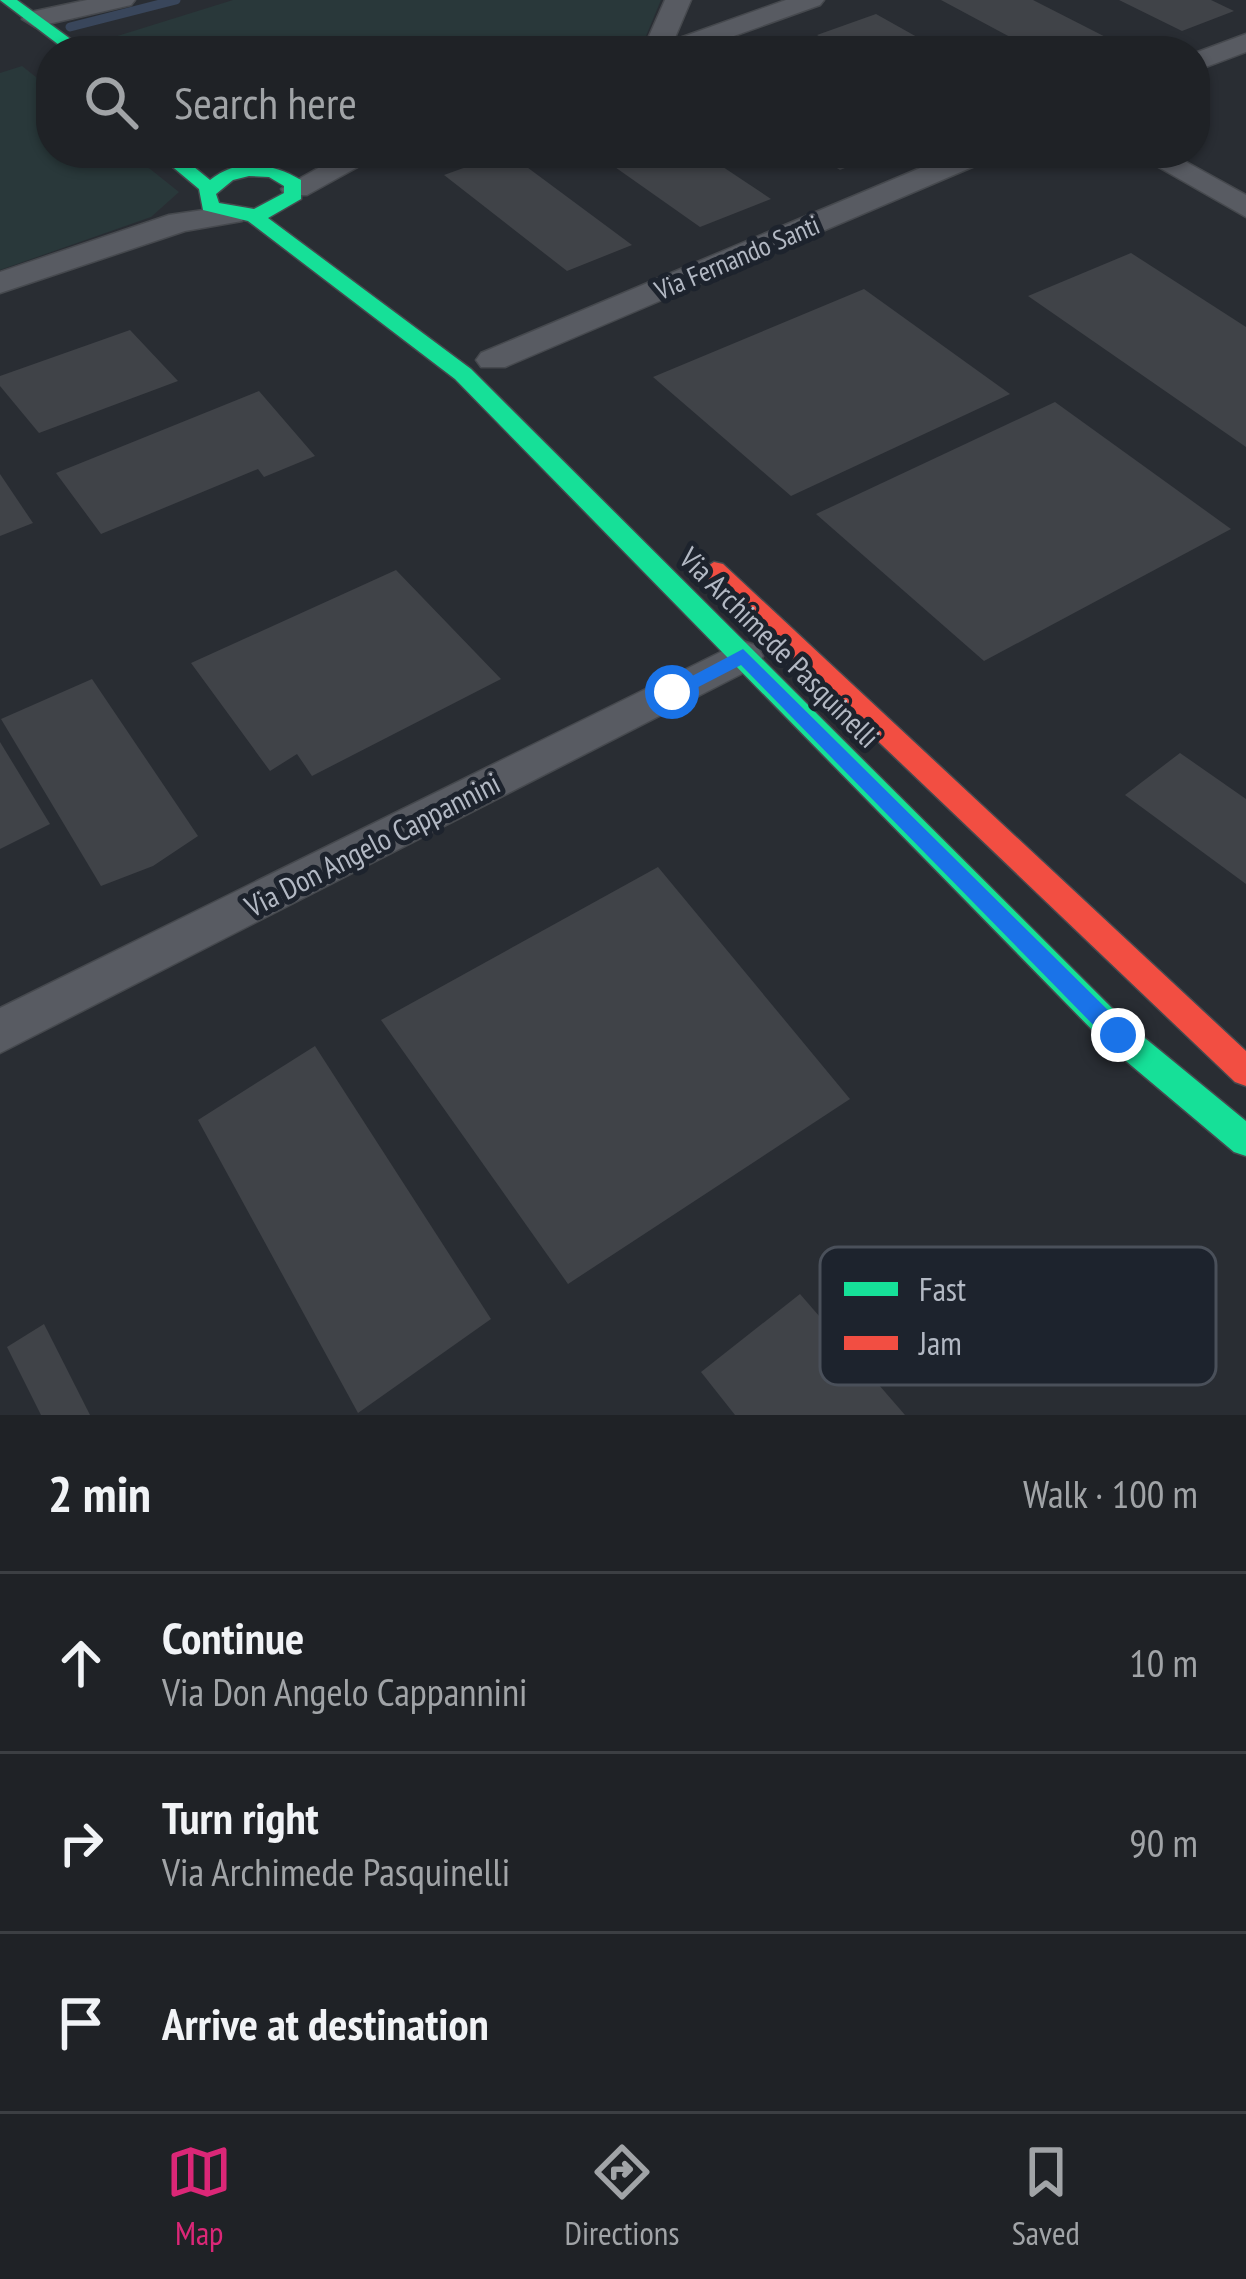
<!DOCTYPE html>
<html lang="en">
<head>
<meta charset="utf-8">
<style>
  :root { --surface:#1f2226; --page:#272a2e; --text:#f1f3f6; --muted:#a1a4a7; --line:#3c3f43; --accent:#db2777 }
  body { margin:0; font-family:"PT Sans Narrow",sans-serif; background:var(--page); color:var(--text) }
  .stop { position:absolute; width:36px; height:36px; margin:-27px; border:9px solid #1a73e8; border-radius:50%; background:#fff }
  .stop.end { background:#1a73e8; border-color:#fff; box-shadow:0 3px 12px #0008 }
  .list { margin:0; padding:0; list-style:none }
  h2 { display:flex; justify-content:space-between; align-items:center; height:156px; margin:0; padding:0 48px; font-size:51px }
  h2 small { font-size:39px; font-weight:400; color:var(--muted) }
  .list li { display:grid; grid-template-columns:78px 1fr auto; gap:36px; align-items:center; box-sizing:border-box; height:180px; padding:0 48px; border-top:3px solid var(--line) }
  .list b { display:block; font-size:45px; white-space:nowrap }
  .list p { margin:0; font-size:39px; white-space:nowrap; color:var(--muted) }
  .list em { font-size:39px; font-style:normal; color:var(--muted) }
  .icon { flex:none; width:66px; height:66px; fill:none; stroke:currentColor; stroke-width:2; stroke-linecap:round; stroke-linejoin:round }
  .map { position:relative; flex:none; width:1246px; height:1415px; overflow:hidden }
  .search { position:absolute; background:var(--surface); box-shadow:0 3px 9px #0004; left:36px; right:36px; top:36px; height:132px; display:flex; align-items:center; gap:30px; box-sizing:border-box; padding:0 42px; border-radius:48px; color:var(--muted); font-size:45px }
  .sheet { height:696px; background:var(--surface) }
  nav { display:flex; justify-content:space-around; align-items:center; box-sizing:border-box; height:168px; border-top:3px solid var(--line); background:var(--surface); font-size:33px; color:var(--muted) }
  nav a { display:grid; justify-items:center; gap:6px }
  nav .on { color:var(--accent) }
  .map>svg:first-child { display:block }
</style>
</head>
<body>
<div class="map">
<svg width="1246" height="1415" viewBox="0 0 1246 1415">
  <rect width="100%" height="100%" fill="#292d33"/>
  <g fill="#29383a">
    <polygon points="233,0 661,0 644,41 614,51 87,51 82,47"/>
    <polygon points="22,66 51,89 51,153 130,153 179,192 151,217 0,270 0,73"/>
  </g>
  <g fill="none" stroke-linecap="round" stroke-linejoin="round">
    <polyline stroke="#39465b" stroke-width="9" points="70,27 176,0"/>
  </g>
  <g fill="#404348">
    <polygon points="941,0 1033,0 1133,51 1036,51"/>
    <polygon points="1119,0 1211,0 1234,11 1182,31"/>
    <polygon points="876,14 942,51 844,51 817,35"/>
    <polygon points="505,153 508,153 632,245 567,271 444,175"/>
    <polygon points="595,153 702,153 771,199 700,227"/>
    <polygon points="814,153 882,153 840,170"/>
    <polygon points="1131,253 1246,327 1246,447 1028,296"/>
    <polygon points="864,289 1010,394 791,496 653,377"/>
    <polygon points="130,330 178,381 39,433 0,386 0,376"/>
    <polygon points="259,391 315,456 264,477 258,469 101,534 56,473"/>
    <polygon points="1055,402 1231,529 984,661 816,514"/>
    <polygon points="0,474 33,523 0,536"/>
    <polygon points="396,570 501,679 312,776 297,754 270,771 191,663"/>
    <polygon points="92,679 198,836 153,866 101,886 1,719"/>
    <polygon points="0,742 50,824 0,849"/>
    <polygon points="1180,753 1246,799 1246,884 1125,795"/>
    <polygon points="658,867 850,1099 568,1284 381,1020"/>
    <polygon points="315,1046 491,1319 358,1413 198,1120"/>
    <polygon points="800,1294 905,1415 735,1415 701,1372"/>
    <polygon points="44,1324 90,1415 41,1415 7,1347"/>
  </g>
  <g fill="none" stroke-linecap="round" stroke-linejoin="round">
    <defs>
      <g id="street">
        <polygon points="87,0 135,0 131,5 35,27 22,19 26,13"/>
        <polygon points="665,0 691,0 674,40 786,0 824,0 820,5 692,51 652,51 646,43"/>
        <polygon points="1246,34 1246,52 1195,71 1195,53"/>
        <polygon points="345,153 383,153 307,195 285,195 281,189"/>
        <polygon points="956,153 996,153 991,159 505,367 481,367 476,360 481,353"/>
        <polygon points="1134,153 1170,153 1246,195 1246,217"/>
        <polygon points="231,206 242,209 246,215 242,221 185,231 0,293 0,272 169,215"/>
        <polygon points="743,641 757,646 763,656 757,666 0,1053 0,1008"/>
      </g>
      <g id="fast">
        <polygon points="0,0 17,0 87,51 67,51"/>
        <path d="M156,153H177L210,180C238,157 273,163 301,180V199L268,218L471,369L1129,1025L1246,1121V1156L1234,1152L1107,1045L455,379L248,221L203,210L199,189ZM249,176L269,177L284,186V193L254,209L219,203L216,194L233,180Z"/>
      </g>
      <polygon id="jam" points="714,562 723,564 1246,1051 1246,1086 1235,1082 705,576 702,570"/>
    </defs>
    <use href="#street" stroke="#46494e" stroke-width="3"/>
    <use href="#fast" stroke="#46494e" stroke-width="3"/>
    <use href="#jam" stroke="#46494e" stroke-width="3"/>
    <use href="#street" fill="#585b62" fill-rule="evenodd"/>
    <use href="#fast" fill="#16e098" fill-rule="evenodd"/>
    <use href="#jam" fill="#f24e42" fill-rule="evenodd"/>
  </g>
  <polygon fill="#1a73e8" points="743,649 1126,1028 1126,1042 1110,1042 741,665 679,697 665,697 662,692"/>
  <g text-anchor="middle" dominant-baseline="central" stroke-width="10" stroke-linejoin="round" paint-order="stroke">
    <g font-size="27" fill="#b3b9c4" stroke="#1d232d">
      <text transform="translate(737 257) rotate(-23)">Via Fernando Santi</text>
    </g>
    <g font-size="30" fill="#b3b9c4" stroke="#1d232d">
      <text transform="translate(780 647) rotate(45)">Via Archimede Pasquinelli</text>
      <text transform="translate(372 844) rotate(-27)">Via Don Angelo Cappannini</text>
    </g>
  </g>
  <rect x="820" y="1247" width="396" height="138" rx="18" fill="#1d232d" stroke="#4a505a" stroke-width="3"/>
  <rect x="844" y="1282" width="54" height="14" fill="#16e098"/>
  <rect x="844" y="1336" width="54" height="14" fill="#f24e42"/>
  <g font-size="33" fill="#b3b9c4">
    <text x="919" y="1301">Fast</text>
    <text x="919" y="1355">Jam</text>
  </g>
</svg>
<div class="stop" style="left:672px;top:692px"></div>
<div class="stop end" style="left:1118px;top:1035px"></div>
<div class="search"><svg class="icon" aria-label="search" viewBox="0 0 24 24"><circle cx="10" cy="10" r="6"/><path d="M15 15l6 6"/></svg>Search here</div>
</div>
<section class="sheet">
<h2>2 min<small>Walk · 100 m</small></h2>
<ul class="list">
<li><svg class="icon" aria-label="ahead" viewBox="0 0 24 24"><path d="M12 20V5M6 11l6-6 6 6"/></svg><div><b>Continue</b><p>Via Don Angelo Cappannini</p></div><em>10 m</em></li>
<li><svg class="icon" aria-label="right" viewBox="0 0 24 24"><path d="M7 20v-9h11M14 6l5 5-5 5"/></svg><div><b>Turn right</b><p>Via Archimede Pasquinelli</p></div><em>90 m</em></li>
<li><svg class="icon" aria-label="arrive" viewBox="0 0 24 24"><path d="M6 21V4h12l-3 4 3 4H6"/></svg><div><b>Arrive at destination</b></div></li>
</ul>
</section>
<nav>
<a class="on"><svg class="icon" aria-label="map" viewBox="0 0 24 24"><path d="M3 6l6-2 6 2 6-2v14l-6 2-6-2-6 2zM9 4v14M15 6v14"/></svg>Map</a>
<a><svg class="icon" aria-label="directions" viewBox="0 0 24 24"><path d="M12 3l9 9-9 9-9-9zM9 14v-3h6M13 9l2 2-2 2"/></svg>Directions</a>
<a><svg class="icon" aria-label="saved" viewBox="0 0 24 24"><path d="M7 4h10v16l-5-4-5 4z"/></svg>Saved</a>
</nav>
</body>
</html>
